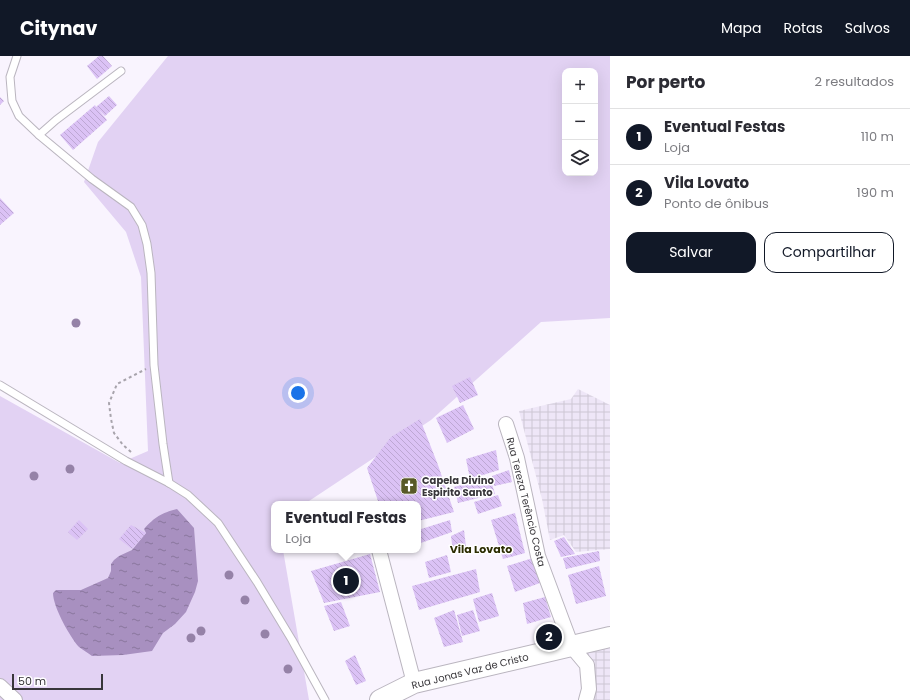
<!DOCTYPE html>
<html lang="pt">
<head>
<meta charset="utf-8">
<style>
  :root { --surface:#fff; --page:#f2f2f3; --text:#2b2b33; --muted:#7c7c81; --line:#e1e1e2; --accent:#111827 }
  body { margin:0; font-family:Poppins,sans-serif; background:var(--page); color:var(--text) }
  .controls { position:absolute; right:12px; top:12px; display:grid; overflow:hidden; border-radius:8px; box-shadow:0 4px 16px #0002 }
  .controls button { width:36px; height:36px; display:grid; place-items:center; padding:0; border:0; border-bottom:1px solid var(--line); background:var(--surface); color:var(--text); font:20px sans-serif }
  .scale { position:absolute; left:12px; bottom:10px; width:91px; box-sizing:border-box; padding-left:4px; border:2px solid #38363a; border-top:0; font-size:11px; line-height:14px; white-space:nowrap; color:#38363a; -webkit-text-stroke:3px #fff; paint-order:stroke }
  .you { position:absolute; left:298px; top:337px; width:14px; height:14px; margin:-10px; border:3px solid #fff; border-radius:50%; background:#1a73e8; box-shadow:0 0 0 6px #1a73e833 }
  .badge { display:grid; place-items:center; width:26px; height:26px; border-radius:50%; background:var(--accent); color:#fff; font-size:13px; font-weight:700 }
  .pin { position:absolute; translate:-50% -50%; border:2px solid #fff; box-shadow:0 1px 4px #0006 }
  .popup { position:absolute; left:271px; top:445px; width:150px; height:52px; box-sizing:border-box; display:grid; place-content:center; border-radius:8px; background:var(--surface); filter:drop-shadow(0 1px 3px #0005); font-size:13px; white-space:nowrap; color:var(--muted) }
  .popup b { font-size:15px; color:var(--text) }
  .popup::after { content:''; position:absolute; left:50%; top:100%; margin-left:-8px; border:8px solid transparent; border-top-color:var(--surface) }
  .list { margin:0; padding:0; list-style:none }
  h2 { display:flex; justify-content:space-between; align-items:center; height:52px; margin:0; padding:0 16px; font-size:17px }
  h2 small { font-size:13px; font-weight:400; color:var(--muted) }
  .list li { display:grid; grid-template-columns:26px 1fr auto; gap:12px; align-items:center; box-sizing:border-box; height:56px; padding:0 16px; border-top:1px solid var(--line) }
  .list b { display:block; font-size:15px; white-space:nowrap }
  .list p { margin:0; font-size:13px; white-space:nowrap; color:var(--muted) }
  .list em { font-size:13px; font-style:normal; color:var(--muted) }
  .actions { display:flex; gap:8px; padding:12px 16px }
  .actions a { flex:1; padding:9px 0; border:1px solid var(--accent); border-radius:12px; text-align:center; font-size:14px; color:var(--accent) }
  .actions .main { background:var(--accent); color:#fff }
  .icon { flex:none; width:22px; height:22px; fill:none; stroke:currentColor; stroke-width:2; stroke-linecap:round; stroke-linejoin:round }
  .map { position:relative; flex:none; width:610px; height:644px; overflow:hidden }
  header { display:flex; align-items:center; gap:24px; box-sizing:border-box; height:56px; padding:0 20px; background:var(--accent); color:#fff }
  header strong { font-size:19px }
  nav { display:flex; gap:22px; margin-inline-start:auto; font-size:14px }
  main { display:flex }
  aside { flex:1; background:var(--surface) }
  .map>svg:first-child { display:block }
</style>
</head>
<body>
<header>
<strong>Citynav</strong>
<nav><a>Mapa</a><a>Rotas</a><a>Salvos</a></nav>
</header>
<main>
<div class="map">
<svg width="610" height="644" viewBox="0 0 610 644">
  <defs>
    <pattern id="industrial-grid" width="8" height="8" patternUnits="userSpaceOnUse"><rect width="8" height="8" fill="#eee6f7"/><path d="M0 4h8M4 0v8" fill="none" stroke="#cdc6d4"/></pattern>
    <pattern id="water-ripples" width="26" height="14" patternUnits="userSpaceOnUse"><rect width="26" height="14" fill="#a890c0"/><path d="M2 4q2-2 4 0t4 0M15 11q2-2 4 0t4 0" fill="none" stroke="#8a769d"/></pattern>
    <pattern id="building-back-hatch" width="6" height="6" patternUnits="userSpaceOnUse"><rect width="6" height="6" fill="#dbc2f5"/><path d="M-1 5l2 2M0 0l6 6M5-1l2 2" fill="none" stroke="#bda7d3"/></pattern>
  </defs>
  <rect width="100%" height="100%" fill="#f9f4fe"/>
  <g fill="url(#industrial-grid)">
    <polygon points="578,333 610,349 610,493 576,496 564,479 550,484 542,443 519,355 571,343"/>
    <polygon points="610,576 610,644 586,644 589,632 572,591"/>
  </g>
  <path fill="#e2d2f3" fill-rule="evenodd" d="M168,0H610V262L541,266L431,364L309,445L308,448H274V494H283L309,644H0V340L120,407L148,395L141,221L126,176L84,126L98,86ZM565,15H595V117H565Z"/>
  <path fill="url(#water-ripples)" d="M177,453L194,472L198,525L195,536L186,556L175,568L163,577L152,595L123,599L92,600C88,597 83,594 79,591C70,581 53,551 53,537L56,534H81L108,522L111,515V508L114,504L119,500L132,494L146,477L144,473C155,461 161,457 177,453Z"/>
  <g fill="url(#building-back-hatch)">
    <polygon points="99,0 103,0 112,10 97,23 87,10"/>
    <polygon points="109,40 117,49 105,60 98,53 107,64 73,94 60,79 95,49 96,51"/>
    <polygon points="0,41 4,45 0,49"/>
    <polygon points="0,142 14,157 0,169"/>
    <polygon points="470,321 478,339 460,347 452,330"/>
    <polygon points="463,349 474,373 447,387 436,362"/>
    <polygon points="420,363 438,409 454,456 418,465 418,448 379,448 367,412 391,381"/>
    <polygon points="496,394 499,414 470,423 466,403"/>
    <polygon points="509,414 512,426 494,430 492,420"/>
    <polygon points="490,421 495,438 458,447 454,431"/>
    <polygon points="498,439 502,450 478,458 474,446"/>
    <polygon points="361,445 362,448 351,448"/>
    <polygon points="515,457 525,497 503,503 491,464"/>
    <polygon points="79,464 88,473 77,484 68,476"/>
    <polygon points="450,464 452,476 418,488 418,474"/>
    <polygon points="131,469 146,477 132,493 119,483"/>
    <polygon points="464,474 466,491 453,496 451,480"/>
    <polygon points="564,481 575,498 561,501 554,485"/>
    <polygon points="599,495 600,505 566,513 563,502"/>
    <polygon points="370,498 380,536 324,547 311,515"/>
    <polygon points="447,499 451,516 429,522 425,506"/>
    <polygon points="533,502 540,527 515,536 507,510"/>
    <polygon points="599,510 606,540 576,548 568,519"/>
    <polygon points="476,513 480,536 419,554 412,530"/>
    <polygon points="492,537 499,560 479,566 473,543"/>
    <polygon points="545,541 551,561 527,568 523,547"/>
    <polygon points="341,546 350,570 334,575 324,550"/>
    <polygon points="454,554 463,586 444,591 434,562"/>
    <polygon points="473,554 480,575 462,580 457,559"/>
    <polygon points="355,599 366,625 356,629 345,605"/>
  </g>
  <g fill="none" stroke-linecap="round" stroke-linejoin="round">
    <defs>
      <g id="lane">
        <polyline points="17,0 10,21 12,45 19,60 39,79 92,123 131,151 142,169 147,188 151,217 154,309 163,388 169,427"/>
        <polyline points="39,79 56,64 121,15"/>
        <polyline points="0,329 126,405 169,427 188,439 218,467 257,526 292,584 325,644"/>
      </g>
      <g id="street">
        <polyline points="506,368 517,402 538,500 572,591 587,609 589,633 586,644"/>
        <polyline points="379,494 414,627"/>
        <polyline points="0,630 15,644"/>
      </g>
      <polyline id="secondary" points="380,644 414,627 610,581"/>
    </defs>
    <use href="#lane" stroke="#bab5bf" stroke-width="9"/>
    <use href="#street" stroke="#bab5bf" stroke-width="16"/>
    <use href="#secondary" stroke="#bab5bf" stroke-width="22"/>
    <polyline stroke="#a8a4ac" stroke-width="2" stroke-dasharray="3 3" stroke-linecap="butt" points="131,396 123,389 114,377 111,363 109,347 117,328 146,313"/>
    <use href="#lane" stroke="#fff" stroke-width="7"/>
    <use href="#street" stroke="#fff" stroke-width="14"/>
    <use href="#secondary" stroke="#fff" stroke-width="20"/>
  </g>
  <g fill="#9582a7">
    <circle cx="76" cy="267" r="4.5"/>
    <circle cx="70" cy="413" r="4.5"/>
    <circle cx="34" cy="420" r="4.5"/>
    <circle cx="229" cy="519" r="4.5"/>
    <circle cx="245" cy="544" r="4.5"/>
    <circle cx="201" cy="575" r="4.5"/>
    <circle cx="265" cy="578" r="4.5"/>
    <circle cx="191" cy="582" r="4.5"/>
    <circle cx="288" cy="613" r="4.5"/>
  </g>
  <defs>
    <symbol id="church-square" viewBox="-11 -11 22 22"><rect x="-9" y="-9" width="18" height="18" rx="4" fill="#585927" stroke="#fff"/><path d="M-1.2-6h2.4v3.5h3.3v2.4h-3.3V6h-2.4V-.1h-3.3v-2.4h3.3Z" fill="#fff"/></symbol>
  </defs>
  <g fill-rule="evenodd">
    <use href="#church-square" x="399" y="420" width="20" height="20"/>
  </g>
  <g text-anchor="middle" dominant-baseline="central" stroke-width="3" stroke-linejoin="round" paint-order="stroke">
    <g font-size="10" font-weight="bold" fill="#38363a" stroke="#fff" text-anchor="start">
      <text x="422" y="424">Capela Divino<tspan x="422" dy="12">Espirito Santo</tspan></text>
    </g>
    <g font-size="10" fill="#38363a" stroke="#fff">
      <text transform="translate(526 446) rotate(76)">Rua Tereza Terêncio Costa</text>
      <text transform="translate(470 615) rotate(-14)">Rua Jonas Vaz de Cristo</text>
    </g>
    <g font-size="11" font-weight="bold" fill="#2c2d02" stroke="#fff">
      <text x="481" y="493">Vila Lovato</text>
    </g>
  </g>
</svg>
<div class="controls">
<button>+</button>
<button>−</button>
<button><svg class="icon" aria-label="layers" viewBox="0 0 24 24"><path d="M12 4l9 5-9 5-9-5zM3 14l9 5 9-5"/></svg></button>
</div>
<div class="scale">50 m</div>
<div class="you"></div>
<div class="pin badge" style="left:346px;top:525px">1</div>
<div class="popup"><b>Eventual Festas</b>Loja</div>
<div class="pin badge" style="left:549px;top:581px">2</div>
</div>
<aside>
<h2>Por perto<small>2 resultados</small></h2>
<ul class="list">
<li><span class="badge">1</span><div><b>Eventual Festas</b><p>Loja</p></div><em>110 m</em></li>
<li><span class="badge">2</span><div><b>Vila Lovato</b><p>Ponto de ônibus</p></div><em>190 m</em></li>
</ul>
<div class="actions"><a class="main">Salvar</a><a>Compartilhar</a></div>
</aside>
</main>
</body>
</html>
